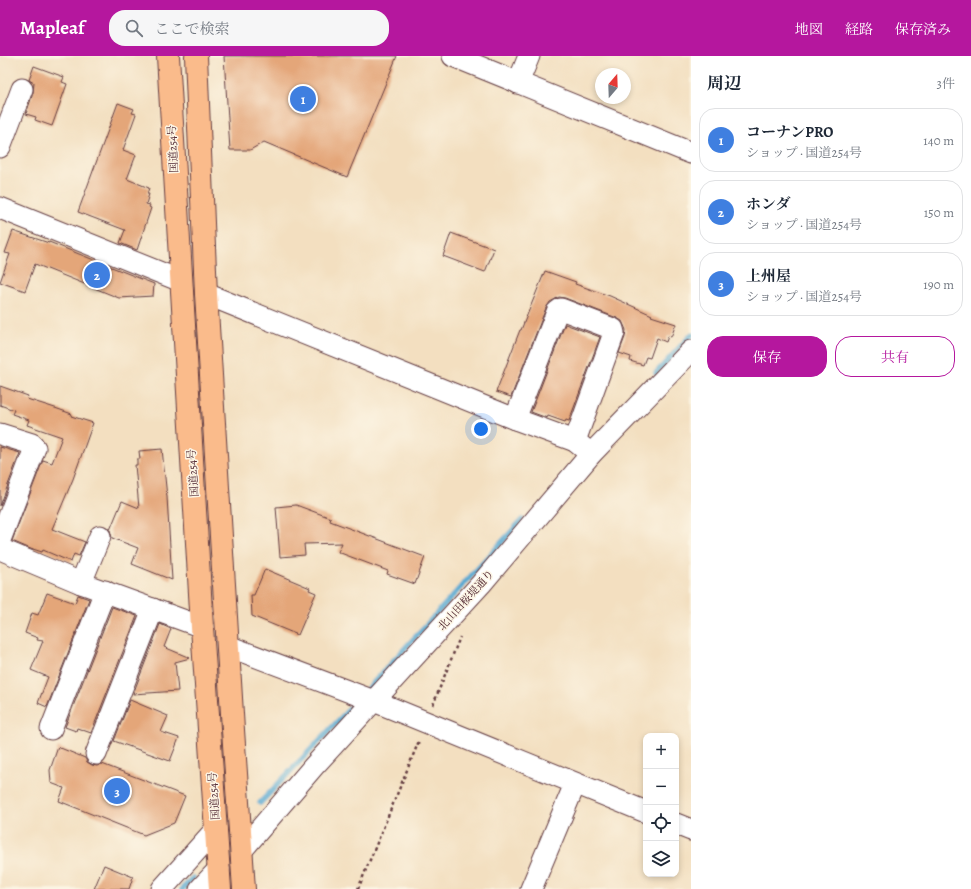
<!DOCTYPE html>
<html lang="ja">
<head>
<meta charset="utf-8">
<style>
  :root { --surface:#fff; --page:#f6f6f7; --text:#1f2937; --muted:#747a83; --line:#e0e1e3; --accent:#b5179e }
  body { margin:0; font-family:Alegreya,"Noto Serif JP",serif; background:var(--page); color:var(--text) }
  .controls { position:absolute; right:12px; bottom:12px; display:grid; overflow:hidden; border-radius:8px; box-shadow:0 2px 6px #0003 }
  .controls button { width:36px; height:36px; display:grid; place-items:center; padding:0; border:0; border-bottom:1px solid var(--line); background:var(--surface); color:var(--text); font:20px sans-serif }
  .compass { position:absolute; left:595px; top:12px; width:36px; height:36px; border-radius:50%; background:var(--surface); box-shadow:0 2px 6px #0003; rotate:19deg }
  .you { position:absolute; left:481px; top:373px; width:14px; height:14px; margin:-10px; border:3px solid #fff; border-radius:50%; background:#1a73e8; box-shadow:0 0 0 6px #1a73e833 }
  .badge { display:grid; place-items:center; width:26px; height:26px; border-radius:50%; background:var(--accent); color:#fff; font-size:13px; font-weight:700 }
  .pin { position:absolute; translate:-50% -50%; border:2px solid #fff; box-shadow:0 1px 4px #0006 }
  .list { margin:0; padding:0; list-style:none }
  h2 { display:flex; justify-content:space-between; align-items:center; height:52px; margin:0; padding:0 16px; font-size:17px }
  h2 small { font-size:13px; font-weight:400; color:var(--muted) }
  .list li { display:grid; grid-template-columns:26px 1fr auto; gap:12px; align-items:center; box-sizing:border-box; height:64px; margin:0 8px 8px; padding:0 8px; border:1px solid var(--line); border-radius:16px }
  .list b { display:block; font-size:15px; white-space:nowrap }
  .list p { margin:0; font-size:13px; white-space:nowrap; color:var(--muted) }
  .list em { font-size:13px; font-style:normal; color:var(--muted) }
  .actions { display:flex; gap:8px; padding:12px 16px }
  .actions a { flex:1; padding:9px 0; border:1px solid var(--accent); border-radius:16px; text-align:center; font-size:14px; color:var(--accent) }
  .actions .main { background:var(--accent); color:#fff }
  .icon { flex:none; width:22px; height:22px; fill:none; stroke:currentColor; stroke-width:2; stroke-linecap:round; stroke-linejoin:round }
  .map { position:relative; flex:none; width:691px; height:833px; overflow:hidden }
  header { display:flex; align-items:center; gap:24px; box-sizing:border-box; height:56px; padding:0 20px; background:var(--accent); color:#fff }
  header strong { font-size:19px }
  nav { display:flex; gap:22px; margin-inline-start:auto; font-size:14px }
  .search { width:280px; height:36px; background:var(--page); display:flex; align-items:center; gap:10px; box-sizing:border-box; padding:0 14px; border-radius:16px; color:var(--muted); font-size:15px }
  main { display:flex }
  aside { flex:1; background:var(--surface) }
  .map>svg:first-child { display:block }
</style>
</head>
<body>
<header>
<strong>Mapleaf</strong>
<div class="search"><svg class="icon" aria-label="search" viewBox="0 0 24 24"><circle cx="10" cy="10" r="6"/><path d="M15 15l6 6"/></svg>ここで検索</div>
<nav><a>地図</a><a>経路</a><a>保存済み</a></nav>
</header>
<main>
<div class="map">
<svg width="691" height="833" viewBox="0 0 691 833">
  <rect width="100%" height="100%" fill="#fcf5e5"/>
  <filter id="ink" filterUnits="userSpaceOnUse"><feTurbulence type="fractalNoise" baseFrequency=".025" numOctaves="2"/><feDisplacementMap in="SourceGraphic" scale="8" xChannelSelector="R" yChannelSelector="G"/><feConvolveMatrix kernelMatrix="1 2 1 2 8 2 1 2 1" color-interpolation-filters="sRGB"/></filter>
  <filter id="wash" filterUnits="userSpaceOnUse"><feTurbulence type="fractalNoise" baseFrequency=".012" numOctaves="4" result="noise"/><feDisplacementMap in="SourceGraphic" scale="16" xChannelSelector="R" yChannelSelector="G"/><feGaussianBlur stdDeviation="0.9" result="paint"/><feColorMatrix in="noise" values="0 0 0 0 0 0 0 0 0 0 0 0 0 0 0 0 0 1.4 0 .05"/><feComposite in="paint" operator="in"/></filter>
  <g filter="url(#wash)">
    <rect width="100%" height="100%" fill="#f3dfc0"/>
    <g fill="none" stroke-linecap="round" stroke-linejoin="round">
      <g stroke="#57a8d1" stroke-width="5.5">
        <polyline points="656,317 691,279"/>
        <polyline points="365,636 522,464"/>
        <polyline points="260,747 358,644"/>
        <polyline points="182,833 193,822"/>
      </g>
    </g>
    <g id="blocks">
      <g fill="#e4a679">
        <polygon points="224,0 397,0 347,121 264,86 250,94 230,94"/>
        <polygon points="34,10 64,21 62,26 67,28 52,70 35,64 36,61 26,58 33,37 34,27 29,24"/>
        <polygon points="118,47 134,53 132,57 136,58 123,94 136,99 127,123 149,132 147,138 149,138 146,148 150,149 149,151 151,152 137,194 120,187 125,174 78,156"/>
        <polygon points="13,175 49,187 49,186 154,228 153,240 119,242 35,208 25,235 0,226 10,198 5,197"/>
        <polygon points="451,177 494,193 485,216 443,200"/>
        <polygon points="545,215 576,226 575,228 610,240 652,259 651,260 676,268 671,281 668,280 666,286 657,282 650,302 646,301 643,309 630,305 631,301 619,297 625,281 626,274 622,265 617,262 565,242 559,241 550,246 546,252 511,341 496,336 520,274 521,274"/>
        <polygon points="565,268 600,281 569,365 566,364 565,366 548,360 547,362 531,356"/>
        <polygon points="0,330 28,340 27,343 55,352 72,358 71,360 93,367 73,423 52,473 85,486 79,500 74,498 71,506 43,494 42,496 33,493 33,494 12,485 43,404 52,407 62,381 27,369 29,364 12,358 14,354 0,349"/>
        <polygon points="0,391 20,397 0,450"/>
        <polygon points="162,393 167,441 172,524 132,508 138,492 112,482 110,474 122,445 139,452 135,409 137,409 137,403 140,403 139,395"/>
        <polygon points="296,449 331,462 330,465 425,501 415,528 387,518 388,515 338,496 342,487 304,488 305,499 280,501 276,451"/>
        <polygon points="265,513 310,532 309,534 316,537 298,579 252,560 251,539 254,539"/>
        <polygon points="47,537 75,547 78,539 89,543 47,651 38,647 48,621 31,614 43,585 37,584 38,582 25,577 32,557 38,559"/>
        <polygon points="112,551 137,560 91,677 77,672 76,675 65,671"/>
        <polygon points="160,568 171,573 164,591 190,602 175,606 178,635 133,638"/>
        <polygon points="130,644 168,660 161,676 179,682 170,705 114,685"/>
        <polygon points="58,691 85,702 87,706 92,709 97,710 102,708 185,740 174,767 144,779 59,745 64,732 51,727 50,714"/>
        <polygon points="104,809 133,821 129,833 94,833"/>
      </g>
    </g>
  </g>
  <g filter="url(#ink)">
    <use href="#blocks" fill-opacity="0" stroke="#633c41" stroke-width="1"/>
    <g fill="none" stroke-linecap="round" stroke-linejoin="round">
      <defs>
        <g id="minor">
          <polyline points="453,0 691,97"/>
          <polyline points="518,27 529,0"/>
          <polyline points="0,91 22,33"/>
          <polyline points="0,152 181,225"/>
          <polyline points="206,238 515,363 575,385 591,398"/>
          <polyline points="515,363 557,256 561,253 613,273 614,277 575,385"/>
          <polyline points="0,378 32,388 35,392 0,484"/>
          <polyline points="0,493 81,527 202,571"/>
          <polyline points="81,527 100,480"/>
          <polyline points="228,590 374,645 646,756"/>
          <polyline points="51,673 105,535"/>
          <polyline points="96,698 153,553"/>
          <polyline points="676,768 691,774"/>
          <polyline points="242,794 314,710 481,528 591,398 691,295"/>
          <polyline points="162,833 216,773"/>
          <polyline points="200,833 219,813"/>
          <polyline points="531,833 575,728"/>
        </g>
        <g id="highway">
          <polyline points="168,0 202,571 220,833"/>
          <polyline points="196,0 206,238 233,674 244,833"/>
        </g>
      </defs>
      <use href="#minor" stroke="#633c41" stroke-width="23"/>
      <use href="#highway" stroke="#633c41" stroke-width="24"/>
      <g stroke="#633c41" stroke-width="2.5" stroke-dasharray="3 3" stroke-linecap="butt">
        <polyline points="433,649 460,581"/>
        <polyline points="358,833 419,685"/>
      </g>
      <use href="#minor" stroke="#fff" stroke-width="21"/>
      <use href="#highway" stroke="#fabb8b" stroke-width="22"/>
    </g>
  </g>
  <g text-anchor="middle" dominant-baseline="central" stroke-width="3" stroke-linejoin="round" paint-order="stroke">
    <g font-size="11" fill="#4a1f2b" stroke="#fcf5e5">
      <text transform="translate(173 93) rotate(-93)">国道254号</text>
      <text transform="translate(193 417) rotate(-94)">国道254号</text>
      <text transform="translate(466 544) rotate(-48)">北山田桜堤通り</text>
      <text transform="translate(214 740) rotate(-94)">国道254号</text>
    </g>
  </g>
</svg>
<div class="controls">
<button>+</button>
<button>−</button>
<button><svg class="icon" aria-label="locate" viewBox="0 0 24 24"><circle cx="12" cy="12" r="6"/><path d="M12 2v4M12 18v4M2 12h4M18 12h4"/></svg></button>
<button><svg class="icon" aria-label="layers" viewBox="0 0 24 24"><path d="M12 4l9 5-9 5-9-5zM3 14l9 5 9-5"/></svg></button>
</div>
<svg class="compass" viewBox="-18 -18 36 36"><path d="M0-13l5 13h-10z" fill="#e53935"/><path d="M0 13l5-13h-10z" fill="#747a83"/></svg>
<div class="you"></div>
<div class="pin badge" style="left:303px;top:43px;background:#3f7fe0">1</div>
<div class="pin badge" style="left:97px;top:219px;background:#3f7fe0">2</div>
<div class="pin badge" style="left:117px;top:735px;background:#3f7fe0">3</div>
</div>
<aside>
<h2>周辺<small>3件</small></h2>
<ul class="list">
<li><span class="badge" style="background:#3f7fe0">1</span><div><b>コーナンPRO</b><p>ショップ · 国道254号</p></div><em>140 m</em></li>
<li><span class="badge" style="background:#3f7fe0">2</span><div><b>ホンダ</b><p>ショップ · 国道254号</p></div><em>150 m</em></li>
<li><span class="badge" style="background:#3f7fe0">3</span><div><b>上州屋</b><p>ショップ · 国道254号</p></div><em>190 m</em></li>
</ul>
<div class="actions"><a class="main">保存</a><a>共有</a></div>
</aside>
</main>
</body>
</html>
